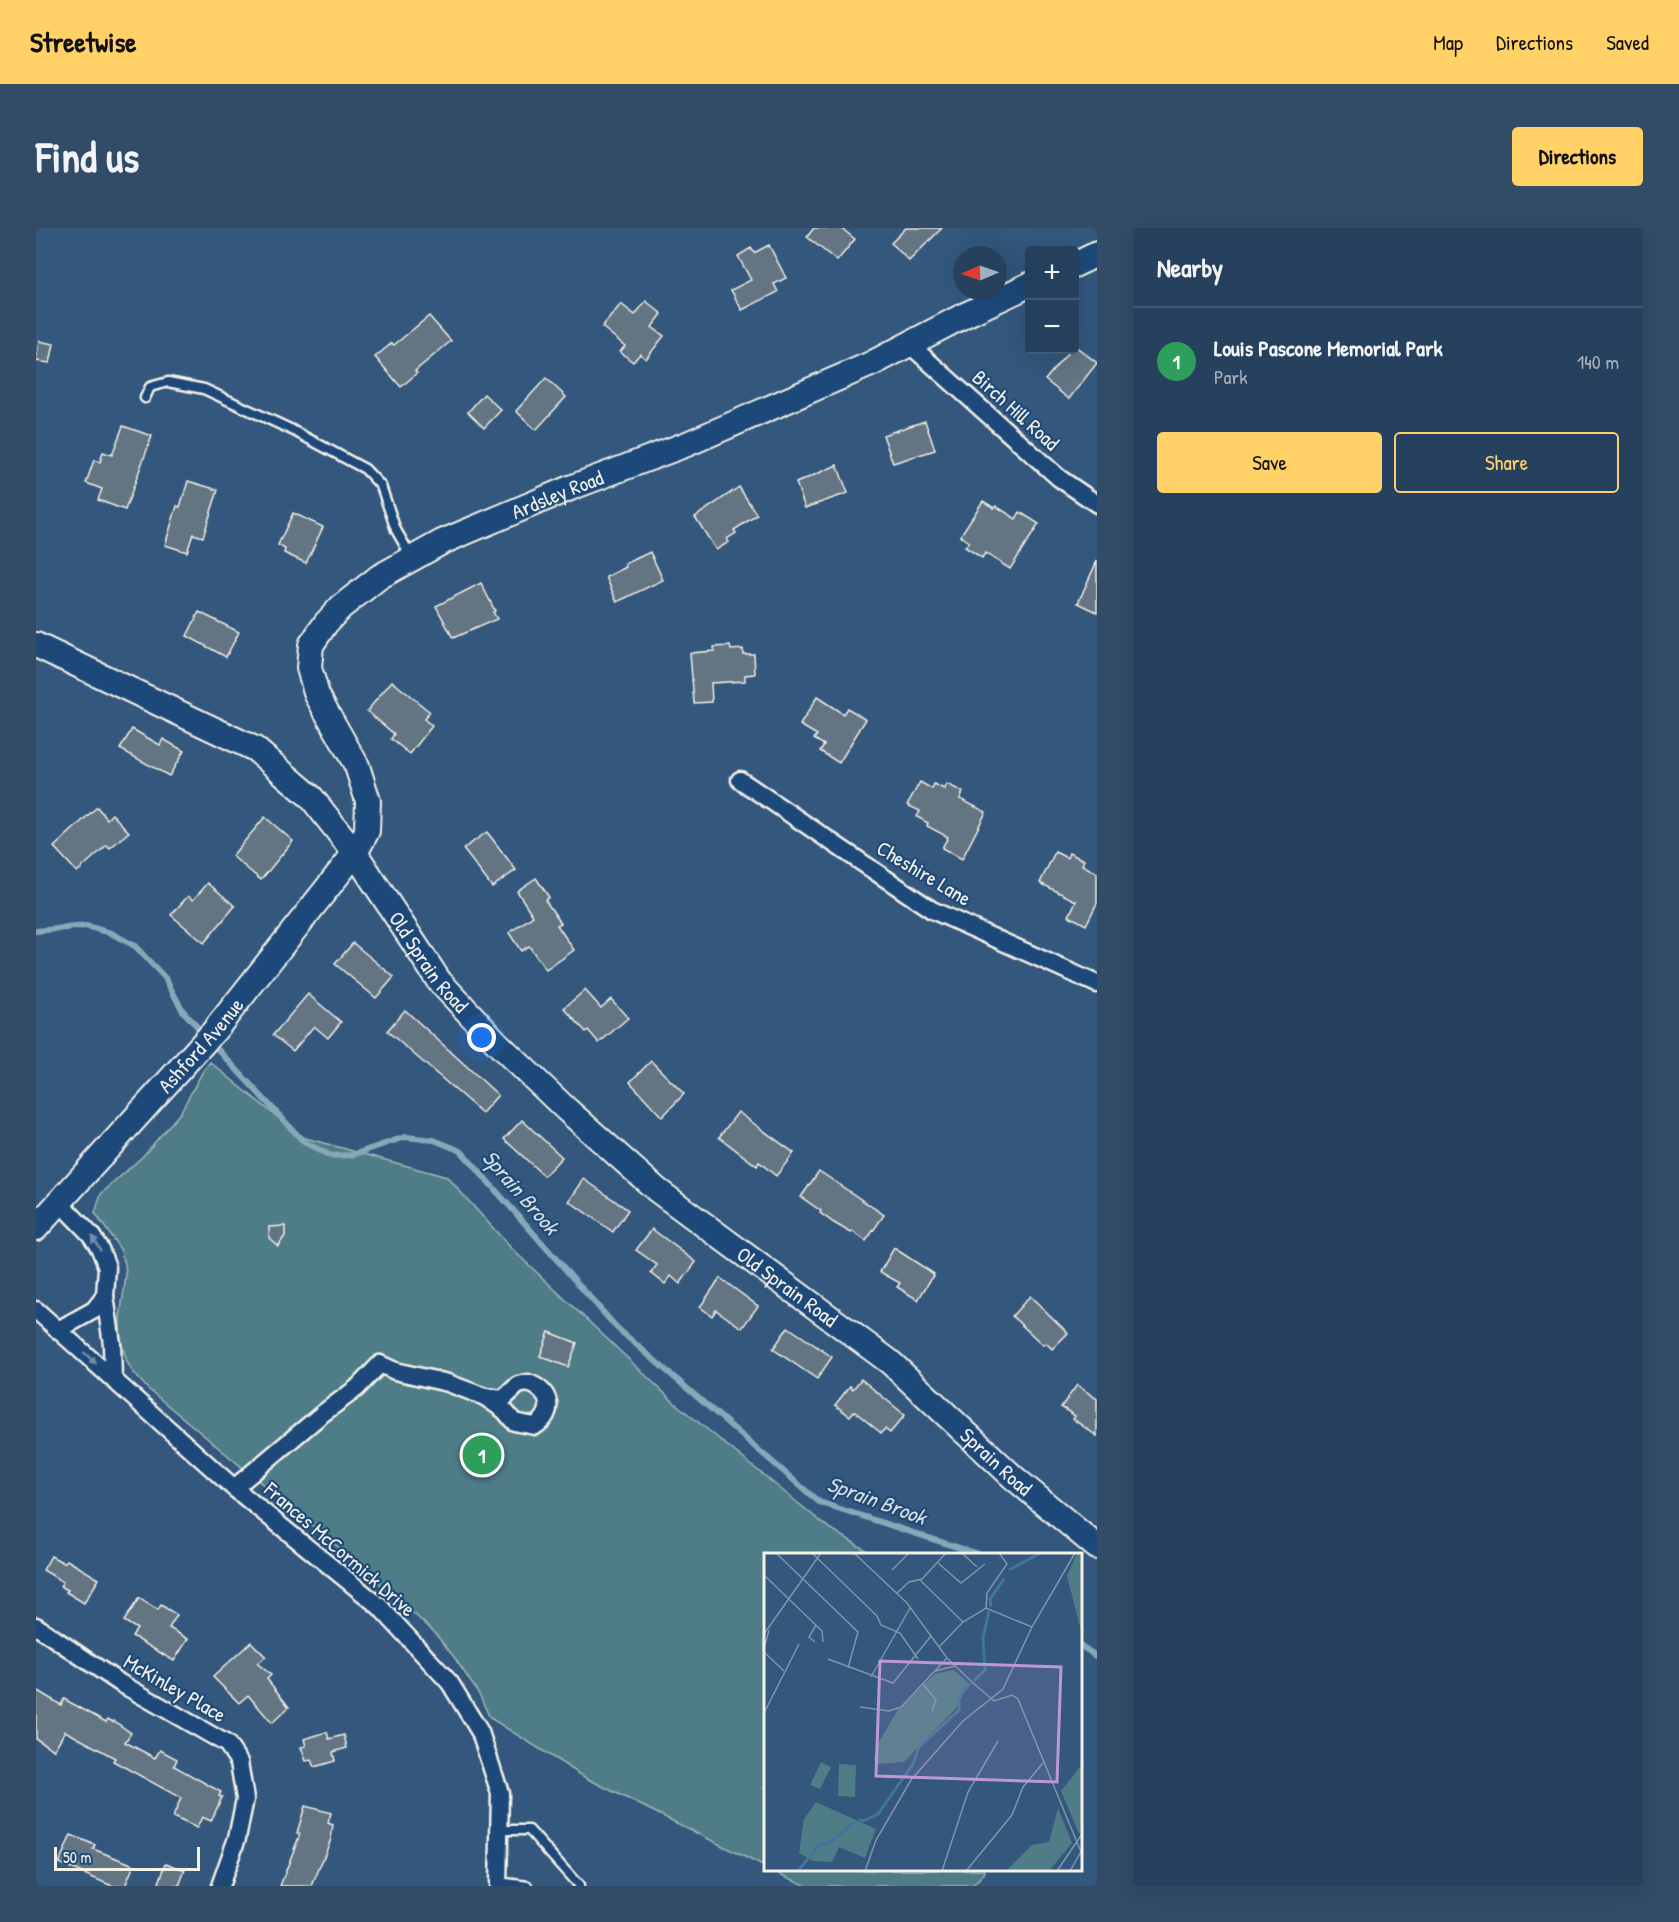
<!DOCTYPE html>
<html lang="en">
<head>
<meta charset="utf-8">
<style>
  :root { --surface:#26415e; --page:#324c67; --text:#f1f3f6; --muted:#a4afbc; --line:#425a73; --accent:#ffd166 }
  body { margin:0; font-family:"Patrick Hand",sans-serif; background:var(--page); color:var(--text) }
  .controls { position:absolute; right:18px; top:18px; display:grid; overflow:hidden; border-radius:6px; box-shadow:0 6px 24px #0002 }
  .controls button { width:54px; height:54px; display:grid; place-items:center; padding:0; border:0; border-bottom:2px solid var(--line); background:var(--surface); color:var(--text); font:30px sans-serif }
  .compass { position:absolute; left:917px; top:18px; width:54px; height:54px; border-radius:50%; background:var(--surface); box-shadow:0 6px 24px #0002; rotate:268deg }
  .scale { position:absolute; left:18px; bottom:15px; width:146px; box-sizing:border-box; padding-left:6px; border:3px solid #f4f1e8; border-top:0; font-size:16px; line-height:21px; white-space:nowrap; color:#f4f1e8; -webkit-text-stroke:4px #1f4a7a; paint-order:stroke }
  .you { position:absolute; left:446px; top:810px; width:21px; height:21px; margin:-15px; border:4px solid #fff; border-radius:50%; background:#1a73e8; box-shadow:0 0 0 9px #1a73e833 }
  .badge { display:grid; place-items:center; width:39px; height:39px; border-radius:50%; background:var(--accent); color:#fff; font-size:20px; font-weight:700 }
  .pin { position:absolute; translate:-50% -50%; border:3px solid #fff; box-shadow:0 2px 6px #0006 }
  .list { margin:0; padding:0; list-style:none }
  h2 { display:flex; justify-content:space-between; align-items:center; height:78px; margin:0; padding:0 24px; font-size:26px }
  h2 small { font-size:20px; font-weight:400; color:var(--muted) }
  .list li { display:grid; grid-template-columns:39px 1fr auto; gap:18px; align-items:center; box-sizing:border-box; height:108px; padding:0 24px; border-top:2px solid var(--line) }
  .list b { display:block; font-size:22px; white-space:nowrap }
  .list p { margin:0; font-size:20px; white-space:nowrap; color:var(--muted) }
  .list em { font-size:20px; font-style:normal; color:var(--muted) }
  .actions { display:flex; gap:12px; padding:18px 24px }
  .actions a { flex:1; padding:14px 0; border:2px solid var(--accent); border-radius:6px; text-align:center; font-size:21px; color:var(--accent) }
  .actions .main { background:var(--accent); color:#111 }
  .map { position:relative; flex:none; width:1061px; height:1658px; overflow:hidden; border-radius:6px }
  header { display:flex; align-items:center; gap:36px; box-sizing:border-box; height:84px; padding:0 30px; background:var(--accent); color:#111 }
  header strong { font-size:28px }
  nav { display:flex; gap:33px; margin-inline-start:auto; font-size:21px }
  .intro { display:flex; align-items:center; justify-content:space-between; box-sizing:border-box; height:144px; padding:0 36px }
  h1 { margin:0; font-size:42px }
  .button { padding:15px 27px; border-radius:6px; background:var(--accent); color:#111; font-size:21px; font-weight:700 }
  main { display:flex; gap:36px; padding:0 36px }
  aside { flex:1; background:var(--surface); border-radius:6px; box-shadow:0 6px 24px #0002 }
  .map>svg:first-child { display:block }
</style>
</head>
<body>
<header>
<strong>Streetwise</strong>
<nav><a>Map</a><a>Directions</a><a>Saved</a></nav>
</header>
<div class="intro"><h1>Find us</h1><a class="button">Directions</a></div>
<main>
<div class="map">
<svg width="1061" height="1658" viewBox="0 0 1061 1658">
  <rect width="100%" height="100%" fill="#33577d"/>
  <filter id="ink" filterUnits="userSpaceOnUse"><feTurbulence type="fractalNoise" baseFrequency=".0167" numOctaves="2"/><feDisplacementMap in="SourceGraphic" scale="12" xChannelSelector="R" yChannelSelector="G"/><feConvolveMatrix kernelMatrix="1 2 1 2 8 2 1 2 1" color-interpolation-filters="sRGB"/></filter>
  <g filter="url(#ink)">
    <g fill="#4f7d87" stroke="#a2b7b8" stroke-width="1.5">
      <polygon points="174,834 266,909 411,949 476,1021 640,1176 789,1297 836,1326 729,1326 729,1639 550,1550 454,1490 443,1466 418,1429 397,1403 309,1325 111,1160 97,1144 91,1134 84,1110 84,1089 90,1048 89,1036 84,1021 59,985 65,966 107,928 144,885 167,843"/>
      <polygon points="735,1642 949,1642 948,1646 937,1658 771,1658"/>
    </g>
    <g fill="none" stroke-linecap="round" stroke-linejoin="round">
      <g stroke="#87a8b9" stroke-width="6">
        <polyline points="0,703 50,698 75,705 99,718 129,750 147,783 167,805"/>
        <polyline points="174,813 268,914 295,928 316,927 369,909 398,912 425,923 581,1100 783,1274 942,1326"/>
        <polyline points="1044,1417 1061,1429"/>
      </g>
    </g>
    <g fill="#637483" stroke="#f4f1e8" stroke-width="1.5">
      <polygon points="778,0 805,0 819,11 801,33 771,9"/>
      <polygon points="870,0 906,0 873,33 855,15"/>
      <polygon points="733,17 750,50 738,56 742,64 706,82 695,62 715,52 702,28 715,20 718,25"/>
      <polygon points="610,73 626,86 616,99 628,108 610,131 604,126 597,134 584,124 589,118 566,99 585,76 599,87"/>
      <polygon points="393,88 415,113 379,143 381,145 365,159 339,129 356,115 358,117"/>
      <polygon points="3,113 18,116 14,135 0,133"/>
      <polygon points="1038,117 1061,135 1033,171 1009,152 1034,122 1038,122"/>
      <polygon points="510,150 530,169 500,202 480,183"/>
      <polygon points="448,166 465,182 448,200 432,184"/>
      <polygon points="889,193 899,222 857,235 847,207"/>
      <polygon points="87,198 116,208 89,282 62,272 66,261 50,255 58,232 64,234 67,224 76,227"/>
      <polygon points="801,237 812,265 769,280 760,255"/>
      <polygon points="152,253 182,262 167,309 157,306 151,324 129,317 141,278 144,279"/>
      <polygon points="703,259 721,287 698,302 700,305 691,311 693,314 680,322 659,289"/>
      <polygon points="947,273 958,280 960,278 980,291 984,284 1003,296 974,341 949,325 946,330 929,319 933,314 924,308"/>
      <polygon points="257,285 287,299 270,335 248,325 249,321 242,317"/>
      <polygon points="614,324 627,352 581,374 570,349 590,339 589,336"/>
      <polygon points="1061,333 1061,384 1042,375"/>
      <polygon points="445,355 459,383 457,384 461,391 417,410 400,378"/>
      <polygon points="163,384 203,404 190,429 151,408"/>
      <polygon points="694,418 695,422 707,421 707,426 718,426 719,446 709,447 709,453 675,455 676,474 658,475 654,425 678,423 678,419"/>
      <polygon points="356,453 394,484 388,491 396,498 374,526 355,511 358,506 331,483"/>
      <polygon points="781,469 807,486 811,480 830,491 803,535 784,523 788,517 778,511 781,507 764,497"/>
      <polygon points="96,501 124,517 127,511 148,523 133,548 84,521"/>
      <polygon points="884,554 896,561 898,556 908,561 911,556 927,564 924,571 950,584 926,631 906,620 912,609 891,598 892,595 881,589 884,583 871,577"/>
      <polygon points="61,579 71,591 76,586 93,604 74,620 71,617 41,644 18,619"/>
      <polygon points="229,589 257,613 225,652 196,628"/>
      <polygon points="451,604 480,642 456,659 427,621"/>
      <polygon points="1019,624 1031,630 1033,625 1048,632 1046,637 1061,645 1061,675 1050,697 1033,688 1040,673 1004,655"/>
      <polygon points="500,650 513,669 509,672 525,695 521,697 538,722 510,742 493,718 485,723 473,705 497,688 481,663"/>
      <polygon points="172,655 199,678 168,715 135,687 152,668 157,672"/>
      <polygon points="317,715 358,749 340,770 299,736"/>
      <polygon points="549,762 565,780 575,771 592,790 563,815 552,802 550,804 528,780"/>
      <polygon points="272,766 305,794 292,810 278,798 257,823 237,807"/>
      <polygon points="369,782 462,867 446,885 351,803"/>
      <polygon points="615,833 648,866 626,889 594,854"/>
      <polygon points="702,884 758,925 740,948 723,934 721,938 683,909"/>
      <polygon points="486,892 526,929 508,948 468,911"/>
      <polygon points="783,943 848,987 830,1013 816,1003 815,1005 798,995 784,985 785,983 765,969"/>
      <polygon points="548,951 592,982 577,1004 533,973"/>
      <polygon points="249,998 249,1008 242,1018 233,1010 233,999"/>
      <polygon points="616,1001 660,1034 644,1056 635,1048 629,1056 615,1045 621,1037 600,1022"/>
      <polygon points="858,1020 898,1046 882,1072 861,1059 864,1055 844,1044"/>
      <polygon points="684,1050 722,1078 706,1100 680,1082 676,1088 664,1079"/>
      <polygon points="994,1068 1032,1105 1016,1121 1010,1115 1007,1117 976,1088"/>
      <polygon points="752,1099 796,1129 781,1151 737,1121"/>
      <polygon points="513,1104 541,1115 532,1139 504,1128"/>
      <polygon points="825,1151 869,1187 854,1205 849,1201 845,1205 818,1183 814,1188 799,1177 814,1158 817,1161"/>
      <polygon points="1041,1157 1061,1171 1061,1208 1037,1191 1039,1188 1025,1179"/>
      <polygon points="15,1328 28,1335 31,1332 63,1351 48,1375 30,1364 32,1362 24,1358 27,1354 7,1342"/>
      <polygon points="103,1370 122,1382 125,1377 141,1387 133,1400 152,1411 138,1433 96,1408 101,1401 88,1393"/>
      <polygon points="215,1414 230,1429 221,1435 235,1447 231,1451 253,1479 236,1495 212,1467 203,1475 177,1449"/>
      <polygon points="0,1462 25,1477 28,1471 70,1494 72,1491 77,1494 78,1493 95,1505 89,1514 119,1530 124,1522 141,1531 138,1538 185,1564 183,1568 186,1569 175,1593 166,1589 161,1600 137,1589 145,1570 77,1533 79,1530 29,1503 18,1522 0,1511"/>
      <polygon points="291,1504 293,1511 308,1507 311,1520 297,1524 299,1533 278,1539 275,1532 270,1533 265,1519 270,1518 268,1511"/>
      <polygon points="269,1578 295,1585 292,1595 297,1597 295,1611 276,1658 244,1658 264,1606 261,1605"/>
      <polygon points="35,1607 59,1617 57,1621 98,1637 89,1658 76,1658 23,1635"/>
      <polygon points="130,1635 149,1642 143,1658 122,1658"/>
    </g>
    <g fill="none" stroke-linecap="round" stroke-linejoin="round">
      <defs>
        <g id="lane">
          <polyline points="109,170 114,159 132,154 168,161 256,202 329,241 345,258 360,302 376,330"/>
          <polyline points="464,1602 493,1602 543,1658"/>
          <polyline points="462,1654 492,1658"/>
        </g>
        <g id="street">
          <polyline points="873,116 1023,250 1061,276"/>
          <polyline points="704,552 896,682 1061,756"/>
          <polyline points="23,974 55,1007 64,1021 71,1039 69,1068 76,1116 77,1151"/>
          <polyline points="0,1082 198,1260 343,1378 414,1455 444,1504 464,1565 462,1658"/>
          <polyline points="22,1102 58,1082 69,1068"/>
          <path d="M492,1155C515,1162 520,1185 499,1198L478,1194L469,1183L449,1169L467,1171L482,1157Z"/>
          <polyline points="198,1260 286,1186 321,1160 344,1136 359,1143 412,1155 449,1169"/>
          <polyline points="0,1398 84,1455 191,1516 203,1534 209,1571 201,1610 184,1658"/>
        </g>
        <g id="secondary">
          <polyline points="1038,37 1061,26"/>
          <path id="s1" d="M0,417L219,521L275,569L319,625L403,753L462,816L530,881L621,962L854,1134L977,1249L1061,1319"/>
          <path id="s2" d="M0,1000L179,802L319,625L331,603L332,573L321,538L281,467L273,440L275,417L290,395L305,379L343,349L406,314L534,260L651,216L837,135L927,88L993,57"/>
        </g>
      </defs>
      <use href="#lane" stroke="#f4f1e8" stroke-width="13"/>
      <use href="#street" stroke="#f4f1e8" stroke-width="21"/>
      <use href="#secondary" stroke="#f4f1e8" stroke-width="28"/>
      <use href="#lane" stroke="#1f4a7a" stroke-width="8"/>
      <use href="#street" stroke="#1f4a7a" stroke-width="16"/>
      <use href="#secondary" stroke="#1f4a7a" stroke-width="24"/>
    </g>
    <defs><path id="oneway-solid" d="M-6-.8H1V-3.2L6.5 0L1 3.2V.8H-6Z" transform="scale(1.5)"/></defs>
    <g fill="#748da6">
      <use href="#oneway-solid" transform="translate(60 1015) rotate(-122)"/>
      <use href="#oneway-solid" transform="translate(54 1130) rotate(42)"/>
    </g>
  </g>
  <g text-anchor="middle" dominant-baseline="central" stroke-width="4.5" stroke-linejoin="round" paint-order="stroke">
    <g font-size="21" fill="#f4f1e8" stroke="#1f4a7a">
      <text transform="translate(980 182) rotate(42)">Birch Hill Road</text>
      <text stroke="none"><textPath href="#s2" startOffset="1011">Ardsley Road</textPath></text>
      <text transform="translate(888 645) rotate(31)">Cheshire Lane</text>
      <text stroke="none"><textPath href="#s1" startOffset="519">Old Sprain Road</textPath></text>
      <text stroke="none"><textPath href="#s2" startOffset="246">Ashford Avenue</textPath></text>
      <text stroke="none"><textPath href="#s1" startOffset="1005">Old Sprain Road</textPath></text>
      <text stroke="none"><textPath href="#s1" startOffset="1278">Sprain Road</textPath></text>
      <text transform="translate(304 1321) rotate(41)">Frances McCormick Drive</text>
      <text transform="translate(139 1460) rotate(30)">McKinley Place</text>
    </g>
    <g font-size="22" font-style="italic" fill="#d9dfdc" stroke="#1f4a7a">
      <text transform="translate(485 964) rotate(49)">Sprain Brook</text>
      <text transform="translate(841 1272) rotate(20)">Sprain Brook</text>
    </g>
  </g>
  <g transform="translate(728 1325)">
    <rect width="318" height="318" fill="#33577d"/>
    <path d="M313,0H318V81L303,23ZM189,117L205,130L192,155L140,209L114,211L110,207L112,194L133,158L171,121ZM57,209L67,214L56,236L46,232ZM75,211L92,212L91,244L74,243ZM318,211V274L315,281L297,238ZM52,249L112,276L101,305L75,294L68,309L49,308L35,300L40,266ZM294,255L308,290L285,318H242L268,292L285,289Z" fill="#4f7d87"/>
    <path fill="none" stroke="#3f779a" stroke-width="3" d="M245,17L277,0M227,54L226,46L240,26M210,128L221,117L219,85L225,58M95,266L99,268L114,261L149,211L155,194L195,157V142L206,131M34,318L56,291H64L90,269"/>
    <path fill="none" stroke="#8095a8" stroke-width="1.5" d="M12,0L94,79L84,115M48,0L113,63L117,72L136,80L154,106M90,0L143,50L183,105L209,130L230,148L248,142L254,146L317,299M199,1L213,14M173,9L197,30L221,11M128,17L145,0M0,22L58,78L59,89M156,27L199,69M133,40L145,29L158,26L182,0M222,55L223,40L243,11L235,0M0,81L57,0M51,89L45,84L52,72M175,94L199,69L222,55L268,74M0,96L5,77M0,99L20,118M64,106L129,130L167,83M171,118L191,113M107,124L146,55M159,131L172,147L168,158M96,154L125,158L137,154L183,105M0,160L35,91M101,318L112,287L147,227L199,168L239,136L268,74L311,0M178,318L204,239L234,188M202,318L248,262L259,234L279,210M293,318L318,281M306,318L318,297"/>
    <path fill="#be98d6" fill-opacity="0.15" stroke="#be98d6" stroke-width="3" d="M116,108L297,114L293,229L112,223Z"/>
    <rect width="318" height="318" fill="none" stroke="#f4f1e8" stroke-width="3"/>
  </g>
</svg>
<div class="controls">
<button>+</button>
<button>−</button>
</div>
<svg class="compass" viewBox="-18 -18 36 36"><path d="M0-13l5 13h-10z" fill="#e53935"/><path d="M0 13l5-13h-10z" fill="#a4afbc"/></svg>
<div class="scale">50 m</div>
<div class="you"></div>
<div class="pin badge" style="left:446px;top:1227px;background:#2e9e5b">1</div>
</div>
<aside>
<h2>Nearby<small></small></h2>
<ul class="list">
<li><span class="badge" style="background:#2e9e5b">1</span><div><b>Louis Pascone Memorial Park</b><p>Park</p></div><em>140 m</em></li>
</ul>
<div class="actions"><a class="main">Save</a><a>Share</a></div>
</aside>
</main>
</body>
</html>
